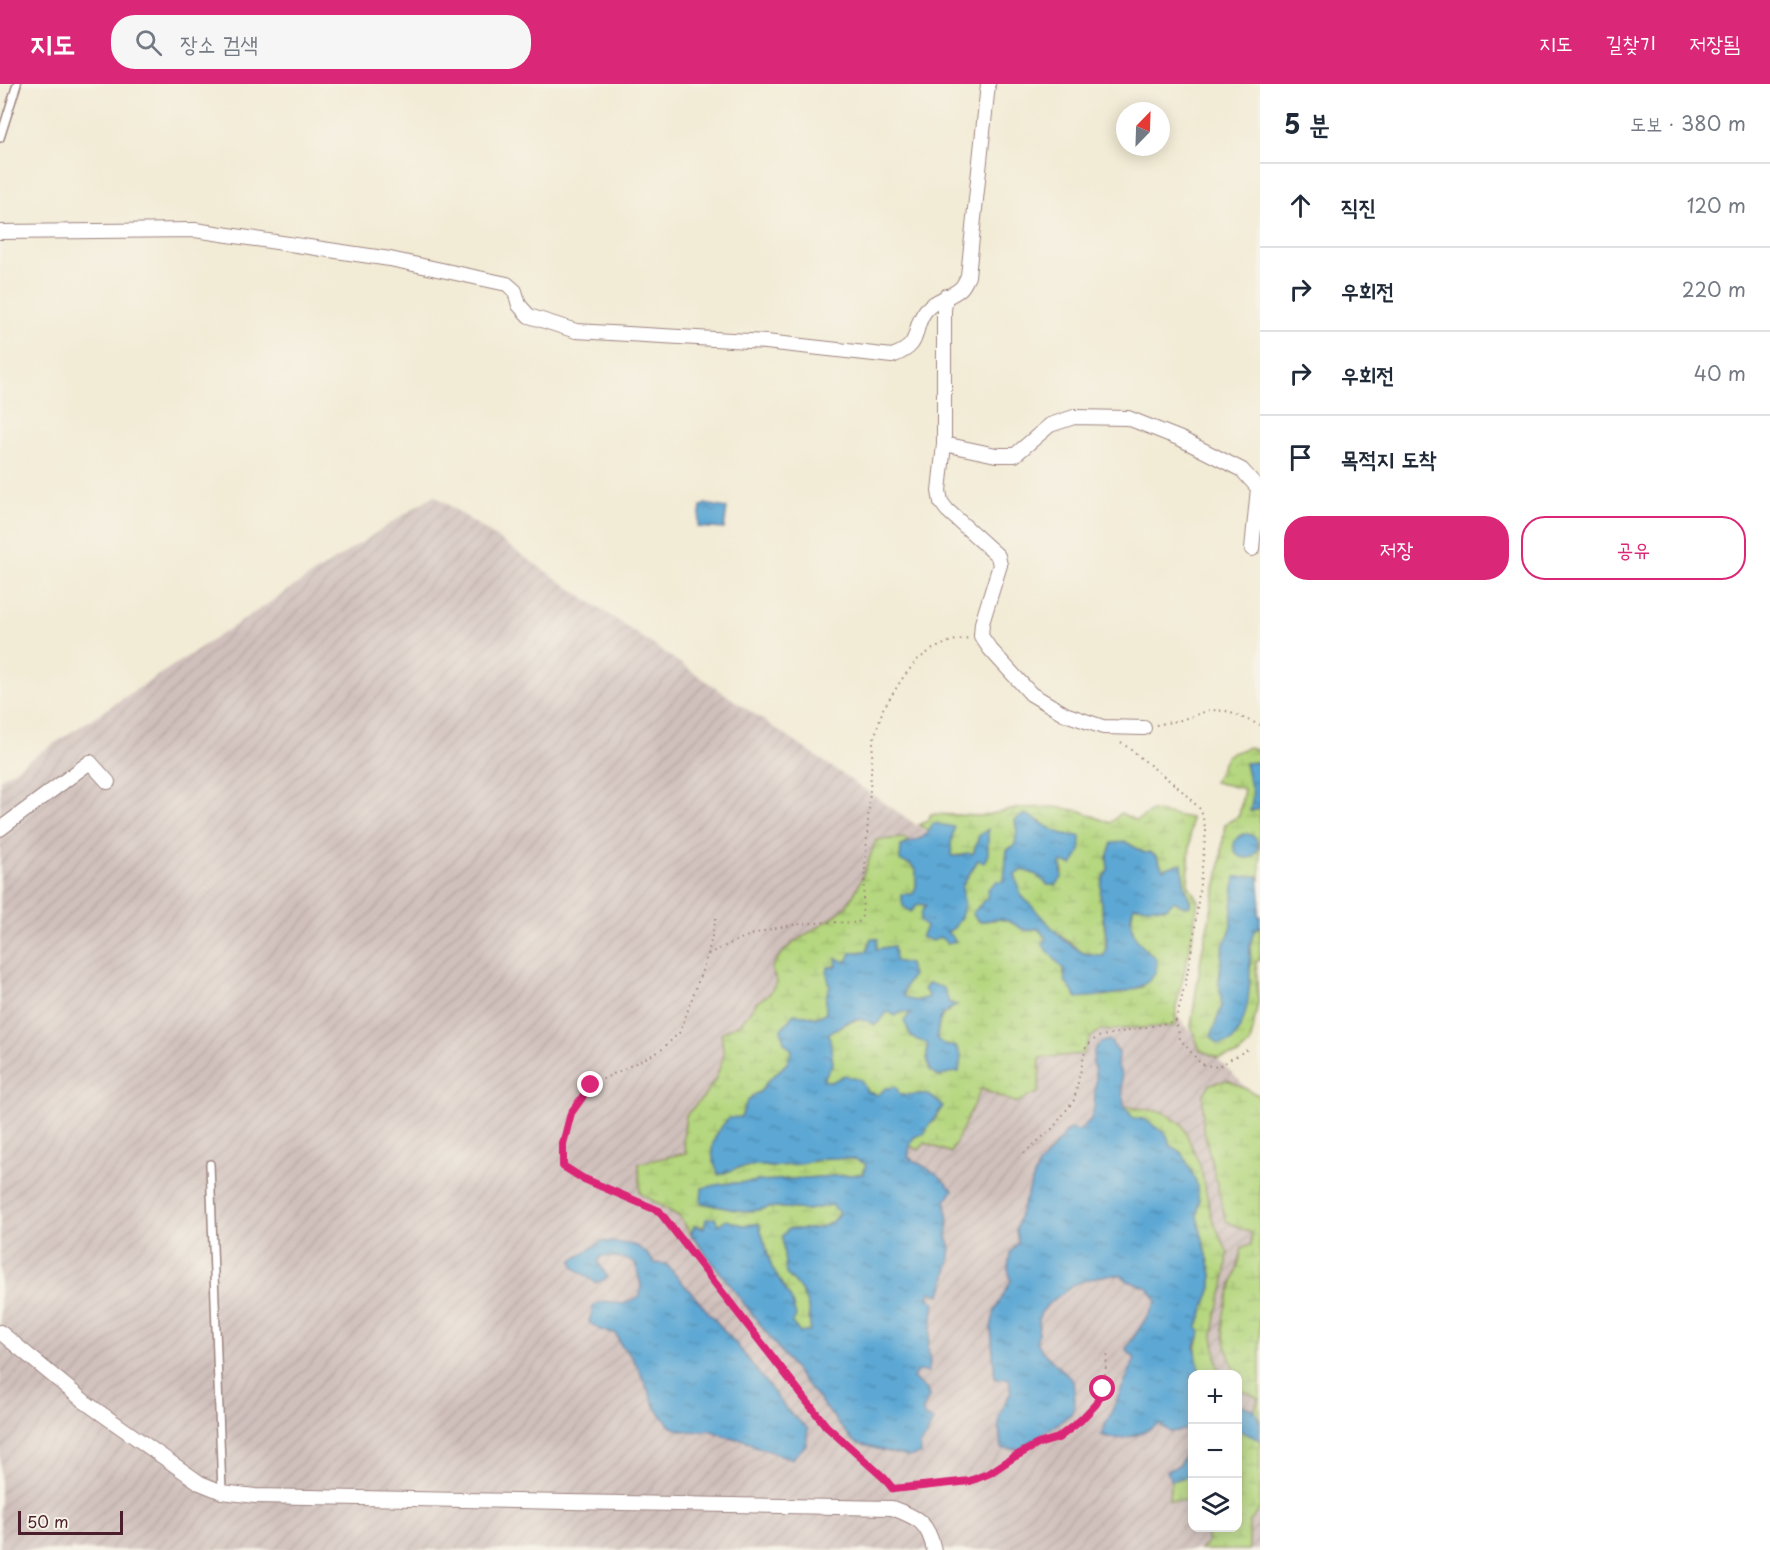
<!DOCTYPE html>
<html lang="ko">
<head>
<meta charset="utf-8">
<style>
  :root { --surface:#fff; --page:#f6f6f7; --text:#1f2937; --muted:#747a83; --line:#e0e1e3; --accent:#db2777 }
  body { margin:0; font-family:"Playpen Sans","Poor Story",sans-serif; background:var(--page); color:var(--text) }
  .controls { position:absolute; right:18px; bottom:18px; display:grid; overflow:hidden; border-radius:12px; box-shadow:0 3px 15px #0003 }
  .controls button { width:54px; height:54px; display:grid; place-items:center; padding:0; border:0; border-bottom:2px solid var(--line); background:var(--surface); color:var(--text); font:30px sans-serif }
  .compass { position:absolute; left:1116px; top:18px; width:54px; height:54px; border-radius:50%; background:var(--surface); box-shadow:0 3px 15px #0003; rotate:23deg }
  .scale { position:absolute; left:18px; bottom:15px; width:105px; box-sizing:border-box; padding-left:6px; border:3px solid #4a1f2b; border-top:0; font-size:16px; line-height:21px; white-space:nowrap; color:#4a1f2b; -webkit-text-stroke:4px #f7f3e8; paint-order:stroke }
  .stop { position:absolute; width:18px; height:18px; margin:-14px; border:4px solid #db2777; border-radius:50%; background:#fff }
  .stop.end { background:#db2777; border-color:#fff; box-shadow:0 2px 6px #0008 }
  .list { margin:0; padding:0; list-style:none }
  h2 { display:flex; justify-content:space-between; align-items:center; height:78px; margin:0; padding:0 24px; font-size:26px }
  h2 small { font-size:20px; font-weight:400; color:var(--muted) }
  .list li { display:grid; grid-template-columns:39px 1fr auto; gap:18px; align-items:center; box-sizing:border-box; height:84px; padding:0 24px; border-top:2px solid var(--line) }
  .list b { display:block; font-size:22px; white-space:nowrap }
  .list em { font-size:20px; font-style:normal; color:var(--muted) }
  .actions { display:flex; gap:12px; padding:18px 24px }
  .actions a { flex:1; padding:14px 0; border:2px solid var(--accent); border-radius:24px; text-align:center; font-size:21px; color:var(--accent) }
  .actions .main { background:var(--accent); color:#fff }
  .icon { flex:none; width:33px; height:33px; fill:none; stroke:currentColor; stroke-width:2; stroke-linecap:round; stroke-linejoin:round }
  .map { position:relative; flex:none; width:1260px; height:1466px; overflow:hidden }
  header { display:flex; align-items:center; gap:36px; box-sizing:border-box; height:84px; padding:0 30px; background:var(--accent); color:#fff }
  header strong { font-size:28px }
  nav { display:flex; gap:33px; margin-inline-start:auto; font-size:21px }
  .search { width:420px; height:54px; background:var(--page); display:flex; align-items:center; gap:15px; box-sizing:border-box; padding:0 21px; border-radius:24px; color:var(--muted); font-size:22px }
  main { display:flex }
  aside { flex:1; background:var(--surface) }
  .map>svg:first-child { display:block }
</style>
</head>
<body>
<header>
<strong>지도</strong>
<div class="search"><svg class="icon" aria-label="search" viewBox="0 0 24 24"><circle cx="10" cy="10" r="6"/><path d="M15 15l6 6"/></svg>장소 검색</div>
<nav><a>지도</a><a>길찾기</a><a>저장됨</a></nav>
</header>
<main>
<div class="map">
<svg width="1260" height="1466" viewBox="0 0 1260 1466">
  <defs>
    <pattern id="industrial-furrows" width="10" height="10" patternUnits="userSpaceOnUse" patternTransform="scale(1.5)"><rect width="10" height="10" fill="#d0c0bc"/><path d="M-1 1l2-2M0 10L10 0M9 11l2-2" fill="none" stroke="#b4a5a2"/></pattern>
    <pattern id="wetland-marsh" width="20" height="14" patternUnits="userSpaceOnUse" patternTransform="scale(1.5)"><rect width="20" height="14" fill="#b5d77f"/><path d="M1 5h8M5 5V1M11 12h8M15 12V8" fill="none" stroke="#9db86e"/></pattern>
    <pattern id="water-ripples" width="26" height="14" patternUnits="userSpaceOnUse" patternTransform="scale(1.5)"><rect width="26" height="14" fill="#5ba7d4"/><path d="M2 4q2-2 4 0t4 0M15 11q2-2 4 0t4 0" fill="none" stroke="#4d87ac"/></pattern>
  </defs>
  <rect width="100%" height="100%" fill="#f7f3e8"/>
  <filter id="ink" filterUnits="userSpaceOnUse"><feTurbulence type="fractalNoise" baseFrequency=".0167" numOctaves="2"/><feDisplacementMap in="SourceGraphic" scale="12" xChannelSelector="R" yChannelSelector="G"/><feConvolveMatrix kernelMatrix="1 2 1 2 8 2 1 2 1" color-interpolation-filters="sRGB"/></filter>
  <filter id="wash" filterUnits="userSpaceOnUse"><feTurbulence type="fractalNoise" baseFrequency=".008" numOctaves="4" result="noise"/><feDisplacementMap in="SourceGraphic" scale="24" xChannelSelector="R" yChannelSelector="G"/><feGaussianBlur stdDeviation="1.35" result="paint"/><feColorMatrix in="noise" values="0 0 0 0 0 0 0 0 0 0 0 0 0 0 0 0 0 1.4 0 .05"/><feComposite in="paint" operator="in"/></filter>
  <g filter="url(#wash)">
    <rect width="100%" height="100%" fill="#f2ebd5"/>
    <polygon fill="url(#industrial-furrows)" points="434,411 1136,891 1260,1018 1260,1340 1255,1326 1238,1320 1238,1290 1208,1290 1124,1022 1121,991 1117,979 1093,977 1096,994 1091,1035 1038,1082 1024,1116 1016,1146 1018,1159 1008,1184 1011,1197 995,1226 995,1294 1009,1294 1011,1308 1000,1325 998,1335 1002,1365 1021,1365 1073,1297 1042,1267 1037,1257 1040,1230 1049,1219 1077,1199 1100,1192 1121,1191 1128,1197 1148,1204 1157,1217 1126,1265 1135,1275 1101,1351 1149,1346 1159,1340 1170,1348 1185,1346 1192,1353 1171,1397 1192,1391 1192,1444 1238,1444 1238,1346 1260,1356 1260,1466 0,1466 0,695"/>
    <g fill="url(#wetland-marsh)" stroke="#807b55" stroke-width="1.5" fill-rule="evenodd">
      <path d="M1249,663L1260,667V678L1245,679C1246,688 1250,694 1252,703C1254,711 1252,719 1251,727L1260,725V797L1258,792L1232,831L1230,848L1223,862L1219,897L1222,922L1216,937L1250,888L1251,852L1256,843H1260V876L1256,877L1258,918L1250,960L1238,971L1218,974L1200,966L1191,943L1202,868L1219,791L1225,740L1239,732L1244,705L1214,698L1227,671Z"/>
      <path d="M1055,723L1081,727L1110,739L1121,729L1136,737L1152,727L1191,734L1188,800L1198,817L1191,860L1176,923V942L1101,946L1090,954L1083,970L1040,974L1039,1008L1016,1019L981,1005L951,1069L925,1059L919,1066L910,1062L914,1053L925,1049L929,1040L936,1033L928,1010L900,1011L886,1004L878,1011L822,996L833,979L828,949C850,937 857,933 881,936L887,926L912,929V954L927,959V974L940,993L948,989L961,972L956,963L944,961L937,955C938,935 940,931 957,921C949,919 940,915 932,914C919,912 917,923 903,912L906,901L895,877L867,867L855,868C847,878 842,882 829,883L830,903L826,912V929L815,934L806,931L787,979L766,999L761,1007L752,1012L747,1018L718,1090L737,1084L757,1081L771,1083L799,1080L826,1074L855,1075L866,1080L863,1090L721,1100L701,1119L745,1128L775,1123L807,1126L832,1121L839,1129C826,1149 810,1145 788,1145L786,1190C807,1209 810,1221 810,1248L800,1249L792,1239L791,1216L772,1184L759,1140L742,1141L726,1136C716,1143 706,1144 694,1142L691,1150L680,1133L640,1109L639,1079L686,1069L683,1056L686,1031L705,1011L715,996L724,972L721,949L741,939L757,918L769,910L777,898L771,885C786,856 817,847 842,826C857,814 869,774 876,756L906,754L909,757L901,762L910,780L916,786V803L913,810L918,820L926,821L940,852L947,848L964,822L962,802L978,776L979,752L973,770L951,772V760L919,741L928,737L931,730L980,732L1021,724ZM1015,736L1040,737L1053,748L1068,751L1061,777L1063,789L1048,801L1035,790L1023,786L1015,791L1021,811L1049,842L1083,869L1104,872C1112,844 1089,811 1108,786L1107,773L1126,758L1144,769L1150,768L1156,772L1163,785L1181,780L1184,798L1191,821L1184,823L1174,816L1166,824L1134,822C1128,838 1134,857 1146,868L1143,903L1104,912L1065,897C1063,877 1050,858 1037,844C1023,850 1018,839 1005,836C997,834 988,836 980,838L972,830L1004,798L1007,766L1015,761L1017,747Z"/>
      <path d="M1228,996L1260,1012V1340L1255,1326L1258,1314L1239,1305L1238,1290H1235C1230,1276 1225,1260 1223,1245C1221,1222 1239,1189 1242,1163L1251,1161V1149L1226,1137L1203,1044V1011L1210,1000Z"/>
      <path d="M1124,1022L1163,1028L1182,1040L1200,1081L1212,1134L1228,1169L1224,1203L1217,1227L1213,1251L1219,1290H1208L1199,1286C1195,1272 1195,1262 1201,1248L1197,1244L1212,1203V1190L1197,1133L1199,1117L1183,1070L1170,1061L1144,1035L1133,1034Z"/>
      <polygon points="1238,1346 1260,1356 1260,1425 1249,1439 1249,1466 1200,1466 1207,1459 1207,1444 1238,1444"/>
      <polygon points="1192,1391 1192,1417 1169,1416 1171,1397"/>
    </g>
    <g fill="url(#water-ripples)" stroke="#526380" stroke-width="1.5">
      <polygon points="705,420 727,424 724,445 698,443 701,423"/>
      <polygon points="1260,678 1260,725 1250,727 1253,711 1245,679"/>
      <path d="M1025,730C1049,741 1051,751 1081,752C1081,764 1080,771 1072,781L1061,778L1062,794L1056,801H1048L1035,790L1023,786L1015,791L1021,811L1064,856L1083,869L1104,872C1114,843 1088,812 1108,786L1107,773L1112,759L1126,758L1144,769L1149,768L1156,772L1163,785L1182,779L1184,798L1191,821L1184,823L1174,817L1166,824L1134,822C1124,845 1140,863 1157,875C1157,879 1157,886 1155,889C1144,911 1099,912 1077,914L1065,897L1064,886L1042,860L1046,854L1038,844C1022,851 1019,840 1005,836C997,834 988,836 980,838L972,830L987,813L988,805L997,797H1004L1007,766L1015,761L1017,747L1015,736Z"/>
      <path d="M933,739L954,743L951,760L952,772H961L967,769L973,770L979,752L988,745V770L984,778L978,776L962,802L964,822L961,833L954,844L947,848L956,857L947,859L940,853L933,857L921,853L926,843L920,837L921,829L926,821L918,820L911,828L903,822L901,810H913L916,803V786L910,780L900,777L901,762C917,753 925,759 933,739Z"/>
      <circle cx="1246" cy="762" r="12"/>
      <path d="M1258,792L1260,815L1258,831L1260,832V843L1256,844C1248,857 1250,871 1250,885C1250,909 1247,940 1231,958L1218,960L1211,952L1222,922L1219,897L1223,862L1230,848L1235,793Z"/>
      <path d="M871,854L878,855L876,865L894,862L895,877L909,880L912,892L906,901L903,911C912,919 919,917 929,913L924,905L929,899L944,904L949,919L957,921C940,930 938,935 937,955L944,961L956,963L961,972L959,988L948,989L940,993L930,987L927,974V959L912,954L904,937L911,929L902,928L895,932L888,927L881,936L875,941C855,929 846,939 829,949L833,979L823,996L832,998L844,991L861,996L867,1008L878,1011L886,1004L896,1003L900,1011L928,1010L943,1022C937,1032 929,1039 925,1049L914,1053L910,1062L908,1073L937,1090L953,1106L946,1117L948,1141L947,1153L951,1163L949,1180L941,1211L930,1208L928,1213L935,1219L928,1263L930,1280L928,1288L917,1287L913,1294L927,1306L929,1313L923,1326L924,1332L933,1337L926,1353L920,1361L921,1370L908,1373L859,1360L853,1357L798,1290L691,1150L694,1142L704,1144L706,1135L715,1134L719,1141L726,1136L742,1141L759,1140L772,1184L791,1215L796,1232L792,1239L800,1249L810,1247C810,1221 806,1208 786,1190L782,1152L788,1145C808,1145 828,1148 839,1129L832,1121L807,1126L775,1123L745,1128L701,1119L702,1104L721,1100L863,1090L866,1080L855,1075L826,1074L799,1080L771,1083L757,1081L737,1084L719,1091C707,1066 711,1053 729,1034L741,1033L747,1018L752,1012L761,1007L766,999L787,979L792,966L784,958L781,945L794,930L806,931L815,934L826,929V912L830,903L827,890L828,883L837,882L836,874L847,878L851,869L867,867Z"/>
      <path d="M1109,956L1119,969L1117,979L1121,991L1124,1022L1133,1034L1144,1035L1167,1051L1170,1061L1183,1070L1196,1097L1199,1117L1197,1133L1212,1190V1203L1197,1244L1201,1248L1195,1262L1199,1286L1208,1290H1192V1353L1185,1346L1170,1348L1159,1340C1139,1351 1123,1359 1101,1351L1135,1275L1126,1265L1157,1217L1148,1204L1128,1197L1121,1191L1100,1192L1077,1199L1049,1219L1040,1230L1037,1257L1042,1267L1073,1297L1075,1319L1071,1330L1021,1365H1002C998,1336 995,1334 1011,1308L1009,1294L995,1295L991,1244L995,1226L1011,1197L1008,1184L1010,1169L1018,1159L1016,1146L1019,1133L1038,1082L1069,1045L1079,1047L1091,1035L1094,1023L1096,994L1093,977L1094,966L1100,959Z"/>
      <path d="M602,1157C628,1161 638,1155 654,1179L666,1180L737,1261L787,1326L808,1345L806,1361L792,1375L755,1362L744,1355H733L709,1346L689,1348L671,1343L656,1324L640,1288L632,1273L621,1261L615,1249L600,1246L589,1238L594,1221L605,1217L624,1220L640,1212L641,1201L635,1178L621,1174L601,1172L598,1178L608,1194L596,1199L575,1184L572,1177Z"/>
      <polygon points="1238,1320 1255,1326 1260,1340 1260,1356 1238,1346"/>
      <polygon points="1192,1356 1192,1391 1171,1397 1167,1387 1179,1381"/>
    </g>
  </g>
  <g filter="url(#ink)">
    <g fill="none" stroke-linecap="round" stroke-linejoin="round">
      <defs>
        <g id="service">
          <polyline points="0,54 17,0"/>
          <polyline points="210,1080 222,1408"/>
        </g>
        <g id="minor">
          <path d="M0,148L195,146L390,175L507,200L515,207L519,221L529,232L576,247L766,258L892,272C925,260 910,246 926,226C935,215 951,214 961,204C964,201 966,196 968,192L988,0"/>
          <polyline points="946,212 944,226 944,360 939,407 941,418 947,426 998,472 1000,481 982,539 981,552 990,565 1031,610 1065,630 1103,643 1144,644"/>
          <polyline points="944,360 996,371 1015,371 1050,341 1074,333 1128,334 1181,355 1242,386 1258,404 1252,465"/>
          <polyline points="0,745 90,678 108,698"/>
          <path d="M0,1248L85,1318L200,1399L222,1408L255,1412L892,1424C918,1434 928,1438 934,1466"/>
        </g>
      </defs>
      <use href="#service" stroke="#9e8580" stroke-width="10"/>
      <use href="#minor" stroke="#9e8580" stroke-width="16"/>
      <g stroke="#9e8580" stroke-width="2" stroke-dasharray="1.5 4.5" stroke-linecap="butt">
        <polyline points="1156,641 1181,636 1210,626 1226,627 1260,641"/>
        <polyline points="1121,658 1180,705 1201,726 1206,747 1194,852 1186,897 1176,937 1180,955 1201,980 1217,983 1250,964"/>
        <polyline points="716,834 708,870 680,948 660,967 591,1001 571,1029 563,1060 563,1082 582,1094 659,1127 826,1342 884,1394 893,1405 893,1412"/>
        <path d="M708,870C722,864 736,856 751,851C785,839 822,837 858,839L862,832L873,658L883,625L902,595L917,576L933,565L951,557L969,554"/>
        <polyline points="1024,1069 1053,1044 1074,1016 1086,963 1097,953 1176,937"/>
        <polyline points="893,1405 970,1397 990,1389 1014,1373 1038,1360 1058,1354 1081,1336 1096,1320 1103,1305 1108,1267"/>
      </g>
      <use href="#service" stroke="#fff" stroke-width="7"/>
      <use href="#minor" stroke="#fff" stroke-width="14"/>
    </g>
  </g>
  <g fill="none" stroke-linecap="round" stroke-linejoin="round" filter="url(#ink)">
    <polyline stroke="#db2777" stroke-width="8" points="591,1001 571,1029 563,1060 563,1082 582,1094 659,1127 826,1342 884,1394 893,1405 970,1397 990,1389 1014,1373 1038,1360 1058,1354 1081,1336 1096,1320 1103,1305"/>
  </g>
</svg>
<div class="controls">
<button>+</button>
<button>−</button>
<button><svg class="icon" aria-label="layers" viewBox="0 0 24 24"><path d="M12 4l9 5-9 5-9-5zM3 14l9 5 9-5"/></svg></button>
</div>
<svg class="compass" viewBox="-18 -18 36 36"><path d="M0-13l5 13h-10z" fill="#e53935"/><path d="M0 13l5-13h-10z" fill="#747a83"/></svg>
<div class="scale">50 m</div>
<div class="stop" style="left:1103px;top:1305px"></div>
<div class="stop end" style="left:591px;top:1001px"></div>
</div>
<aside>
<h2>5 분<small>도보 · 380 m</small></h2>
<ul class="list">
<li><svg class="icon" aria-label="ahead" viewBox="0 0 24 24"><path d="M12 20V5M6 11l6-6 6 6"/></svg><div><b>직진</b></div><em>120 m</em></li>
<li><svg class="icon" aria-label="right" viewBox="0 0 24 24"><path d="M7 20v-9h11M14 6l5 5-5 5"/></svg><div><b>우회전</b></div><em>220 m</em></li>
<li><svg class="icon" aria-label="right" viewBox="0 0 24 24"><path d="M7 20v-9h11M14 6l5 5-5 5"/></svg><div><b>우회전</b></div><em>40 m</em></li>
<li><svg class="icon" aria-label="arrive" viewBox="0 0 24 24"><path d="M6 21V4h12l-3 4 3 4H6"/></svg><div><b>목적지 도착</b></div></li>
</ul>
<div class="actions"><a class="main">저장</a><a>공유</a></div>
</aside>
</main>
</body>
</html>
